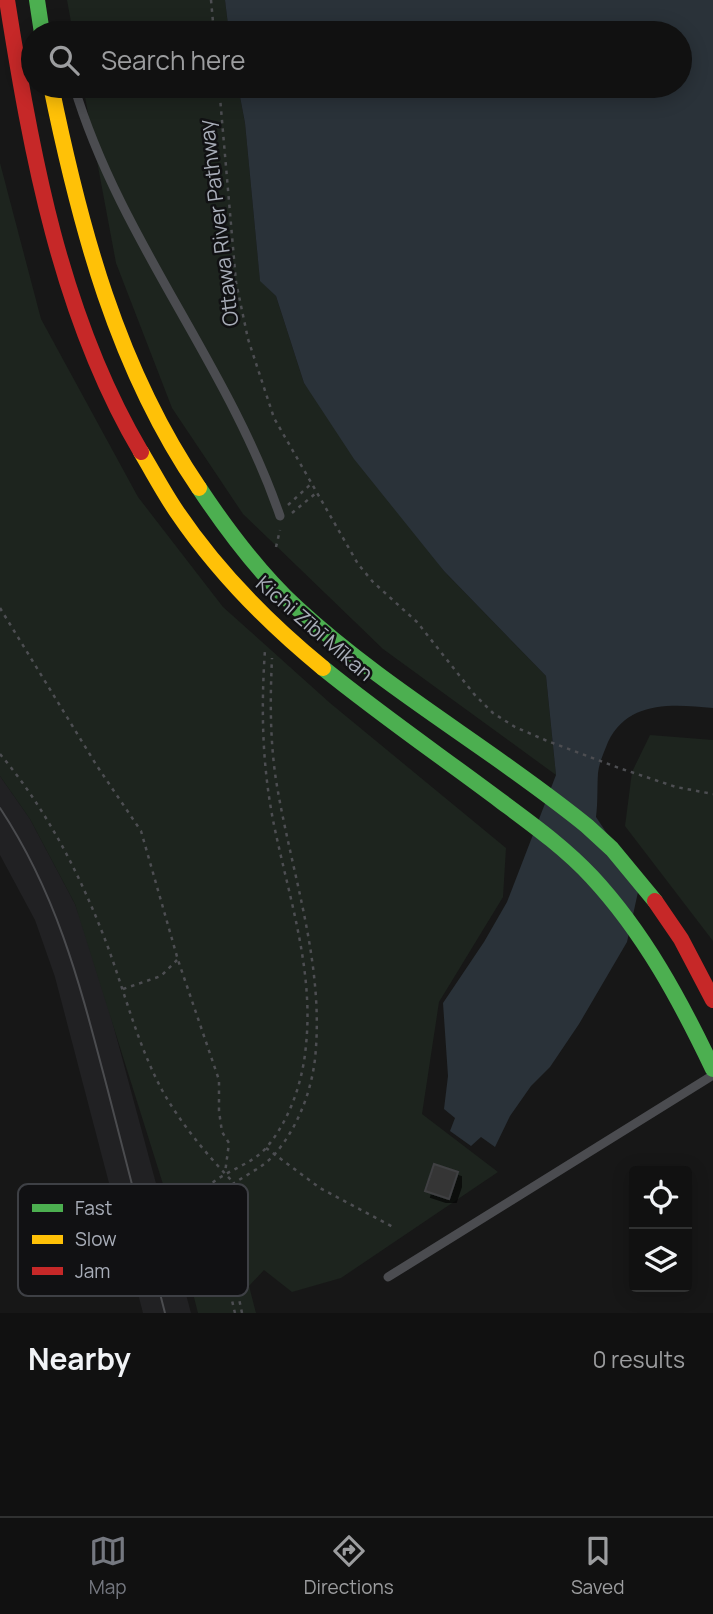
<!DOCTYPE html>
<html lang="en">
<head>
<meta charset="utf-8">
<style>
  :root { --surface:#111; --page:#1e1f1f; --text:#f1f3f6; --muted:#9c9d9f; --line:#303131; --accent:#757880 }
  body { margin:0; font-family:Manrope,sans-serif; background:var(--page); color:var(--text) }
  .controls { position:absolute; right:21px; bottom:21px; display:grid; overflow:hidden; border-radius:7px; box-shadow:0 4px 18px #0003 }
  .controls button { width:63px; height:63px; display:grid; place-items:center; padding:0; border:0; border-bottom:2px solid var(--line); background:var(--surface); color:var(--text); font:35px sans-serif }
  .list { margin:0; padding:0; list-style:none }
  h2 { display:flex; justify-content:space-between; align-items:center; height:91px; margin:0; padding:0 28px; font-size:30px }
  h2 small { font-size:23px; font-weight:400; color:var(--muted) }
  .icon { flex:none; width:38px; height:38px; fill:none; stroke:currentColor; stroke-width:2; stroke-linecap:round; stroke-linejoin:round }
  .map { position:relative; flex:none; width:713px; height:1313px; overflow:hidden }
  .search { position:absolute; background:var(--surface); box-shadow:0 4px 18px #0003; left:21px; right:21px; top:21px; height:77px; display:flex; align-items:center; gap:18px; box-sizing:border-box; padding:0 24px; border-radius:38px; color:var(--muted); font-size:26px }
  .sheet { height:203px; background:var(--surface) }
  nav { display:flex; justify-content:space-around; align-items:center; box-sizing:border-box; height:98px; border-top:2px solid var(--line); background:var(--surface); font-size:19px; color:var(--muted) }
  nav a { display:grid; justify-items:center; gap:4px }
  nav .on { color:var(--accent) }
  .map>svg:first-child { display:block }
</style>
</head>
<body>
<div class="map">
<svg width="713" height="1313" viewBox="0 0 713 1313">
  <defs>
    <filter id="shadow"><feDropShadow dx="6" dy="6" stdDeviation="0" flood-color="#0009"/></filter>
  </defs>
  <rect width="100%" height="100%" fill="#171717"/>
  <polygon fill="#212123" points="0,776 30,819 75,904 97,965 191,1313 143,1313 55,977 35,920 0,855"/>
  <g fill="#1d241e">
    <polygon points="67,0 225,0 229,33 73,33"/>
    <polygon points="83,86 238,86 245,123 260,280 276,296 304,383 444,571 546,676 556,775 383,649 243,514 172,408 116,263"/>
    <polygon points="0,163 41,319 138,497 223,607 330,703 506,848 503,897 439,1002 422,1114 498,1172 341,1278 292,1292 264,1270 249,1286 256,1313 198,1313 173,1216 75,904 30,819 0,776"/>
    <polygon points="650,735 713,740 713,941 625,826 632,772"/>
  </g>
  <path fill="#2a3239" d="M225,0H713V708C673,704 628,700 608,742C604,752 599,763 598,773C597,788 598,802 596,817L640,883L627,942L579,1024L550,1067L531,1086L510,1116L495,1147L481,1137L471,1146L450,1131L455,1118L444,1109L448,1076L443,1003L484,942L507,902L556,775L546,676L444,571L354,459L304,383L276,296L260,281L245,123L238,86H680V33H229Z"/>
  <polygon fill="#353536" stroke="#3f4043" stroke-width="2" filter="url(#shadow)" points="434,1164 458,1172 449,1199 425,1191"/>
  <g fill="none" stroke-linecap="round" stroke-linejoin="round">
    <g stroke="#4d4e52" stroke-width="2.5" stroke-dasharray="3.5 5" stroke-linecap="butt">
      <polyline points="211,0 214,33"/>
      <polyline points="219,86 236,282 248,339 274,418 358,564 373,582 417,622 474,694 493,713 515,727 545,740 619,768 676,787 713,794"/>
      <polyline points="288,505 311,484"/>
      <polyline points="292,513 316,493"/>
      <polyline points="276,547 280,530"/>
      <polyline points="0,608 97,766 141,831 178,960 219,1080 219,1111 222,1132 229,1143 225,1173"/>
      <path d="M0,754C48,811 83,880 109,950C126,997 138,1045 162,1090C181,1124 207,1155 234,1183"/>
      <polyline points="123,989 161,976 177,960"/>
      <polyline points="266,1148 320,1188 395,1228"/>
      <path d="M235,1313C231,1298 229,1280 220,1267C211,1253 199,1244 197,1226C192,1172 241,1176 266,1148C290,1120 303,1081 306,1045C314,968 288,895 273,820C262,763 261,708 265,650"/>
      <path d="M242,1313C238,1294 234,1274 226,1257C221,1245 210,1238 209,1225C205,1186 253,1179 274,1155C297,1129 311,1093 315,1059C325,963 291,873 276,780C270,740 270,700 272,658"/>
    </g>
    <g stroke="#4b4c50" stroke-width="9">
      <path d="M74,86C120,240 228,364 280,516"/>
      <polyline points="388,1277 710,1077"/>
    </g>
    <g stroke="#4caf50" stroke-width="16">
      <polyline points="37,0 42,33"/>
      <path d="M199,488C227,530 260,574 297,608C386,690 494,750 587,826L612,849L655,901"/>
      <path d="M323,668C381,715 442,757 502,802C533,825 565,848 592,877C644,933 680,1000 713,1069"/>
    </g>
    <g stroke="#ffc107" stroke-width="16">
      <path d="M51,86C80,227 117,368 199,488"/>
      <path d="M141,452C153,472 164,493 177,512C217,571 268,623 323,668"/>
    </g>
    <g stroke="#c62828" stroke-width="16">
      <path d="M7,0C31,153 61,317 141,452"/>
      <polyline points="655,901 681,939 713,1000"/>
    </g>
    <path stroke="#4b4c4f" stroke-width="2" d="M0,808C59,897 81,989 108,1091C127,1165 146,1239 165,1313"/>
  </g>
  <g text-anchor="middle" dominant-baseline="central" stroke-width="5" stroke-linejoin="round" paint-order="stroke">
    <g font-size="21" fill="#a8adb8" stroke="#111113">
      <text transform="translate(218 223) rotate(-97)">Ottawa River Pathway</text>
      <text transform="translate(315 628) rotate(41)">Kichi Zībī Mīkan</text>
    </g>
  </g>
  <rect x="18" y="1184" width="230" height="112" rx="10" fill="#111113" stroke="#3e4045" stroke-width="2"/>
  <rect x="32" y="1204" width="31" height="8" fill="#4caf50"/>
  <rect x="32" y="1235" width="31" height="9" fill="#ffc107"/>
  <rect x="32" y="1267" width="31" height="8" fill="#c62828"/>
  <g font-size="19" fill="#a8adb8">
    <text x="75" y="1215">Fast</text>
    <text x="75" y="1246">Slow</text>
    <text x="75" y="1278">Jam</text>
  </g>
</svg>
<div class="controls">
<button><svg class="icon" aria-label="locate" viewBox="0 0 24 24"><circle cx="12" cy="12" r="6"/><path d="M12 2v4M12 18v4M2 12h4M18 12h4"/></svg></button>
<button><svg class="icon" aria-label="layers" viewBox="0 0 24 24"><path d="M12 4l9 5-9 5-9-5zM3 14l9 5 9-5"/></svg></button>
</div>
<div class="search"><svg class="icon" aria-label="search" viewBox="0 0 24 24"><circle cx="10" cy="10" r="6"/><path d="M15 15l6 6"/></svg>Search here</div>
</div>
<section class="sheet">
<h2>Nearby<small>0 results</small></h2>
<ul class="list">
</ul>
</section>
<nav>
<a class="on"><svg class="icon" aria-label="map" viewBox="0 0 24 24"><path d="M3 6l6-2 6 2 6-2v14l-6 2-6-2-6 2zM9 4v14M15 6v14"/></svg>Map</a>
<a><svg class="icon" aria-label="directions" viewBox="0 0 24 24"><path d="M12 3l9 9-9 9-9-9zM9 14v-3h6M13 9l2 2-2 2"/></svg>Directions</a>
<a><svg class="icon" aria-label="saved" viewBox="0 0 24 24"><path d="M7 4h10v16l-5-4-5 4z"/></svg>Saved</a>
</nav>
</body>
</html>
